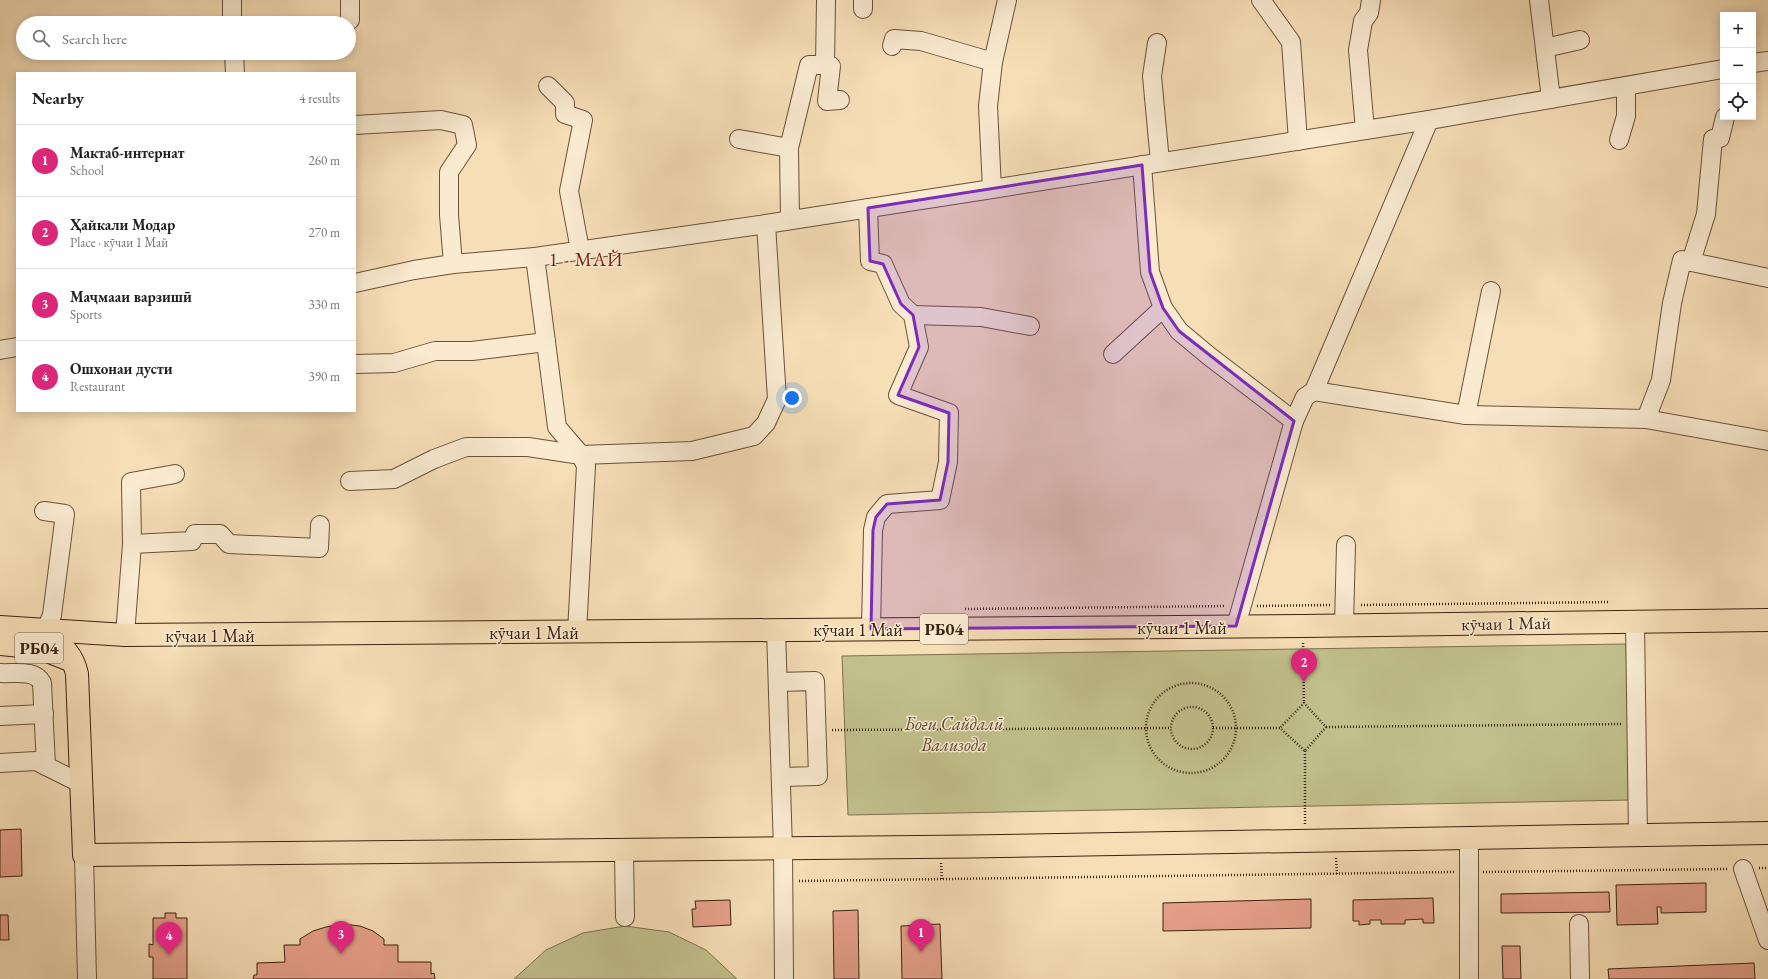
<!DOCTYPE html>
<html lang="en">
<head>
<meta charset="utf-8">
<style>
  :root { --surface:#fff; --page:#f6f6f6; --text:#202124; --muted:#757577; --line:#e0e0e0; --accent:#db2777 }
  body { margin:0; font-family:"EB Garamond",serif; background:var(--page); color:var(--text) }
  .controls { position:absolute; right:12px; top:12px; display:grid; overflow:hidden; border-radius:0px; box-shadow:0 2px 10px #0003 }
  .controls button { width:36px; height:36px; display:grid; place-items:center; padding:0; border:0; border-bottom:1px solid var(--line); background:var(--surface); color:var(--text); font:20px sans-serif }
  .you { position:absolute; left:792px; top:398px; width:14px; height:14px; margin:-10px; border:3px solid #fff; border-radius:50%; background:#1a73e8; box-shadow:0 0 0 6px #1a73e833 }
  .badge { display:grid; place-items:center; width:26px; height:26px; border-radius:50%; background:var(--accent); color:#fff; font-size:13px; font-weight:700 }
  .pin { position:absolute; translate:-50% -33px; filter:drop-shadow(0 1px 2px #0008) }
  .pin::after { content:''; position:absolute; top:21px; width:14px; height:12px; background:inherit; clip-path:polygon(0 0,100% 0,50% 100%) }
  .list { margin:0; padding:0; list-style:none }
  h2 { display:flex; justify-content:space-between; align-items:center; height:52px; margin:0; padding:0 16px; font-size:17px }
  h2 small { font-size:13px; font-weight:400; color:var(--muted) }
  .list li { display:grid; grid-template-columns:26px 1fr auto; gap:12px; align-items:center; box-sizing:border-box; height:72px; padding:0 16px; border-top:1px solid var(--line) }
  .list b { display:block; font-size:15px; white-space:nowrap }
  .list p { margin:0; font-size:13px; white-space:nowrap; color:var(--muted) }
  .list em { font-size:13px; font-style:normal; color:var(--muted) }
  .icon { flex:none; width:22px; height:22px; fill:none; stroke:currentColor; stroke-width:2; stroke-linecap:round; stroke-linejoin:round }
  .map { position:relative; flex:none; width:1768px; height:979px; overflow:hidden }
  .search { position:absolute; background:var(--surface); box-shadow:0 2px 10px #0003; left:16px; top:16px; width:340px; height:44px; display:flex; align-items:center; gap:10px; box-sizing:border-box; padding:0 14px; border-radius:22px; color:var(--muted); font-size:15px }
  .panel { position:absolute; background:var(--surface); box-shadow:0 2px 10px #0003; left:16px; top:72px; width:340px; height:340px; border-radius:0px }
  .map>svg:first-child { display:block }
</style>
</head>
<body>
<div class="map">
<svg width="1768" height="979" viewBox="0 0 1768 979">
  <rect width="100%" height="100%" fill="#f6deb7"/>
  <filter id="stains"><feTurbulence type="fractalNoise" baseFrequency=".005" numOctaves="4"/><feColorMatrix values="0 0 0 0 .2 0 0 0 0 .09 0 0 0 0 .02 0 0 0 .5 -.17"/></filter>
  <radialGradient id="worn" r=".72"><stop offset=".6" stop-color="#630" stop-opacity="0"/><stop offset="1" stop-color="#630" stop-opacity=".3"/></radialGradient>
  <g fill="#c1c08c" stroke="#7e714e">
    <polygon points="1626,644 1630,800 848,815 842,656"/>
    <polygon points="625,926 669,932 706,950 737,979 514,979 546,950 583,933"/>
  </g>
  <g fill="#e7a18b" stroke="#3c2211">
    <polygon points="21,829 22,876 0,877 0,830"/>
    <polygon points="1706,883 1706,912 1661,913 1661,907 1657,907 1658,924 1617,925 1616,885"/>
    <polygon points="1609,892 1610,912 1501,913 1501,894"/>
    <polygon points="1433,898 1434,923 1423,923 1423,919 1405,920 1405,924 1381,924 1381,920 1370,920 1370,924 1359,925 1359,921 1353,921 1353,900"/>
    <polygon points="1311,899 1311,928 1163,931 1163,903"/>
    <polygon points="730,900 731,925 693,927 692,909 696,909 695,901"/>
    <polygon points="858,910 859,979 834,979 833,911"/>
    <polygon points="165,913 176,913 176,918 187,918 187,979 153,979 153,957 149,957 149,944 153,945 153,918 165,918"/>
    <polygon points="0,915 8,915 9,940 0,940"/>
    <polygon points="342,924 360,926 373,931 384,939 384,945 398,945 398,962 431,962 431,974 434,973 435,979 253,979 254,975 257,975 257,963 285,962 284,945 300,945 300,939 313,931 326,927"/>
    <polygon points="940,924 942,979 902,979 901,926"/>
    <polygon points="1502,946 1520,946 1521,979 1503,979"/>
    <polygon points="1754,963 1755,979 1609,979 1608,969"/>
  </g>
  <g fill="none" stroke-linecap="round" stroke-linejoin="round">
    <defs>
      <g id="minor">
        <polyline points="232,0 232,23"/>
        <polyline points="350,0 350,20"/>
        <polyline points="863,0 863,9"/>
        <polyline points="1261,0 1291,42 1298,141"/>
        <polyline points="1539,0 1551,99"/>
        <polyline points="1157,43 1152,76 1160,162"/>
        <polyline points="892,46 894,39 921,41 993,62"/>
        <polyline points="1545,48 1580,40"/>
        <polyline points="234,53 235,73"/>
        <polyline points="1753,63 1768,61"/>
        <polyline points="825,65 831,66 827,101 840,100"/>
        <polyline points="548,86 565,103 565,114 583,120 569,191 580,250"/>
        <polyline points="355,125 441,120 463,125 467,145 449,172 449,215 453,264"/>
        <polyline points="1365,130 1358,50 1363,21 1369,13 1371,0"/>
        <polyline points="739,139 789,148"/>
        <polyline points="1619,140 1626,116 1626,86"/>
        <polyline points="1142,165 1150,272 1163,308 1179,331 1209,356 1294,421"/>
        <polyline points="992,189 988,106 993,62 1007,0"/>
        <polyline points="868,208 870,261 883,264 901,304 913,315 919,347 898,395 949,413 948,462 940,500 887,504 876,517 873,530 871,629"/>
        <polyline points="790,220 789,148 809,65 825,65 826,0"/>
        <polyline points="535,257 557,427 581,455 586,466 577,632"/>
        <polyline points="1691,262 1706,214 1713,139 1720,138 1725,117"/>
        <polyline points="355,283 414,270 453,264 535,257 766,224 992,189 1429,120 1723,69"/>
        <polyline points="913,315 981,317 1030,326"/>
        <polyline points="0,350 17,347"/>
        <polyline points="1113,354 1163,308"/>
        <polyline points="355,364 394,363 435,351 472,351 546,342"/>
        <polyline points="1314,391 1466,415 1646,419 1768,441"/>
        <polyline points="1466,415 1491,291"/>
        <polyline points="1646,419 1661,380 1672,303 1682,260 1768,278"/>
        <polyline points="350,481 394,479 434,459 466,447 528,447 581,455 692,451 754,436 766,423 777,399 766,224"/>
        <polyline points="44,511 65,514 52,615 45,631"/>
        <polyline points="132,544 131,482 175,474"/>
        <polyline points="1635,622 1638,836"/>
        <polyline points="1344,625 1346,545"/>
        <polyline points="1236,626 1294,421 1305,397 1314,391 1429,120"/>
        <polyline points="776,630 783,849 784,979"/>
        <polyline points="125,635 132,544 192,541 195,534 220,534 229,544 319,548 320,525"/>
        <path d="M0,673C14,674 35,669 42,683L46,766"/>
        <polyline points="778,682 815,681 818,776 781,777"/>
        <polyline points="0,716 44,714"/>
        <polyline points="0,763 36,761 82,784"/>
        <polyline points="1469,839 1469,979"/>
        <polyline points="624,852 625,917"/>
        <polyline points="84,855 87,979"/>
        <polyline points="1743,869 1768,940"/>
        <polyline points="1579,924 1580,979"/>
      </g>
      <g id="major">
        <polyline points="0,627 125,635 1303,626 1768,620"/>
        <path d="M45,631C60,644 73,654 77,674L84,855C645,851 1207,845 1768,833"/>
        <polyline points="0,644 40,648 70,660"/>
      </g>
    </defs>
    <use href="#minor" stroke="#6a513a" stroke-width="20"/>
    <use href="#major" stroke="#3c2211" stroke-width="24"/>
    <g stroke="#3c2211" stroke-width="2.5" stroke-dasharray="1 2" stroke-linecap="butt">
      <polyline points="1361,605 1610,602"/>
      <polyline points="1257,606 1330,605"/>
      <polyline points="965,609 1226,606"/>
      <polyline points="1303,643 1304,703"/>
      <circle cx="1191" cy="728" r="45"/>
      <circle cx="1192" cy="728" r="21"/>
      <polyline points="1326,727 1622,724"/>
      <polyline points="1213,728 1280,728 1305,751 1326,727 1304,703 1280,728"/>
      <polyline points="832,730 1170,728"/>
      <polyline points="1305,751 1305,825"/>
      <polyline points="1336,858 1337,874"/>
      <polyline points="941,863 942,879"/>
      <polyline points="1759,868 1768,868"/>
      <polyline points="1483,872 1728,869"/>
      <polyline points="799,881 1454,872"/>
    </g>
    <use href="#minor" stroke="#f9ead0" stroke-width="18"/>
    <use href="#major" stroke="#f6deb7" stroke-width="22"/>
  </g>
  <path fill="#7b2cbf" fill-opacity="0.2" stroke="#7b2cbf" stroke-width="3" stroke-linejoin="round" d="M1142,165L1150,272L1163,308L1179,331L1294,421L1236,626L871,629L873,530L876,517L887,504L940,500L948,462L949,413L898,395L919,347L913,315L901,304L883,264L870,261L868,208Z"/>
  <g text-anchor="middle" dominant-baseline="central" stroke-width="3" stroke-linejoin="round" paint-order="stroke">
    <g fill="#f9ead0" stroke="#755e4a" stroke-width="1">
      <rect x="920" y="614" width="48" height="30" rx="3"/>
      <rect x="15" y="633" width="48" height="30" rx="3"/>
    </g>
    <g font-size="17" font-weight="bold" fill="#3c2211">
      <text x="944" y="629">РБ04</text>
      <text x="39" y="648">РБ04</text>
    </g>
    <g font-size="18" fill="#3c2211" stroke="#f9ead0">
      <text transform="translate(1506 623) rotate(-1)">кӯчаи 1 Май</text>
      <text x="1182" y="627">кӯчаи 1 Май</text>
      <text x="858" y="629">кӯчаи 1 Май</text>
      <text x="534" y="632">кӯчаи 1 Май</text>
      <text x="210" y="635">кӯчаи 1 Май</text>
    </g>
    <g font-size="18" font-style="italic" fill="#5d4a30" stroke="#f9ead0">
      <text x="954" y="723">Боғи Сайдалӣ<tspan x="954" dy="21">Вализода</tspan></text>
    </g>
    <g font-size="19" letter-spacing="1" fill="#7a1f14" stroke="#f9ead0">
      <text x="586" y="259">1 - МАЙ</text>
    </g>
  </g>
  <rect width="100%" height="100%" filter="url(#stains)"/>
  <rect width="100%" height="100%" fill="url(#worn)"/>
</svg>
<div class="controls">
<button>+</button>
<button>−</button>
<button><svg class="icon" aria-label="locate" viewBox="0 0 24 24"><circle cx="12" cy="12" r="6"/><path d="M12 2v4M12 18v4M2 12h4M18 12h4"/></svg></button>
</div>
<div class="you"></div>
<div class="pin badge" style="left:921px;top:952px">1</div>
<div class="pin badge" style="left:1304px;top:682px">2</div>
<div class="pin badge" style="left:341px;top:954px">3</div>
<div class="pin badge" style="left:169px;top:955px">4</div>
<div class="search"><svg class="icon" aria-label="search" viewBox="0 0 24 24"><circle cx="10" cy="10" r="6"/><path d="M15 15l6 6"/></svg>Search here</div>
<section class="panel">
<h2>Nearby<small>4 results</small></h2>
<ul class="list">
<li><span class="badge">1</span><div><b>Мактаб-интернат</b><p>School</p></div><em>260 m</em></li>
<li><span class="badge">2</span><div><b>Ҳайкали Модар</b><p>Place · кӯчаи 1 Май</p></div><em>270 m</em></li>
<li><span class="badge">3</span><div><b>Маҷмааи варзишӣ</b><p>Sports</p></div><em>330 m</em></li>
<li><span class="badge">4</span><div><b>Ошхонаи дусти</b><p>Restaurant</p></div><em>390 m</em></li>
</ul>
</section>
</div>
</body>
</html>
